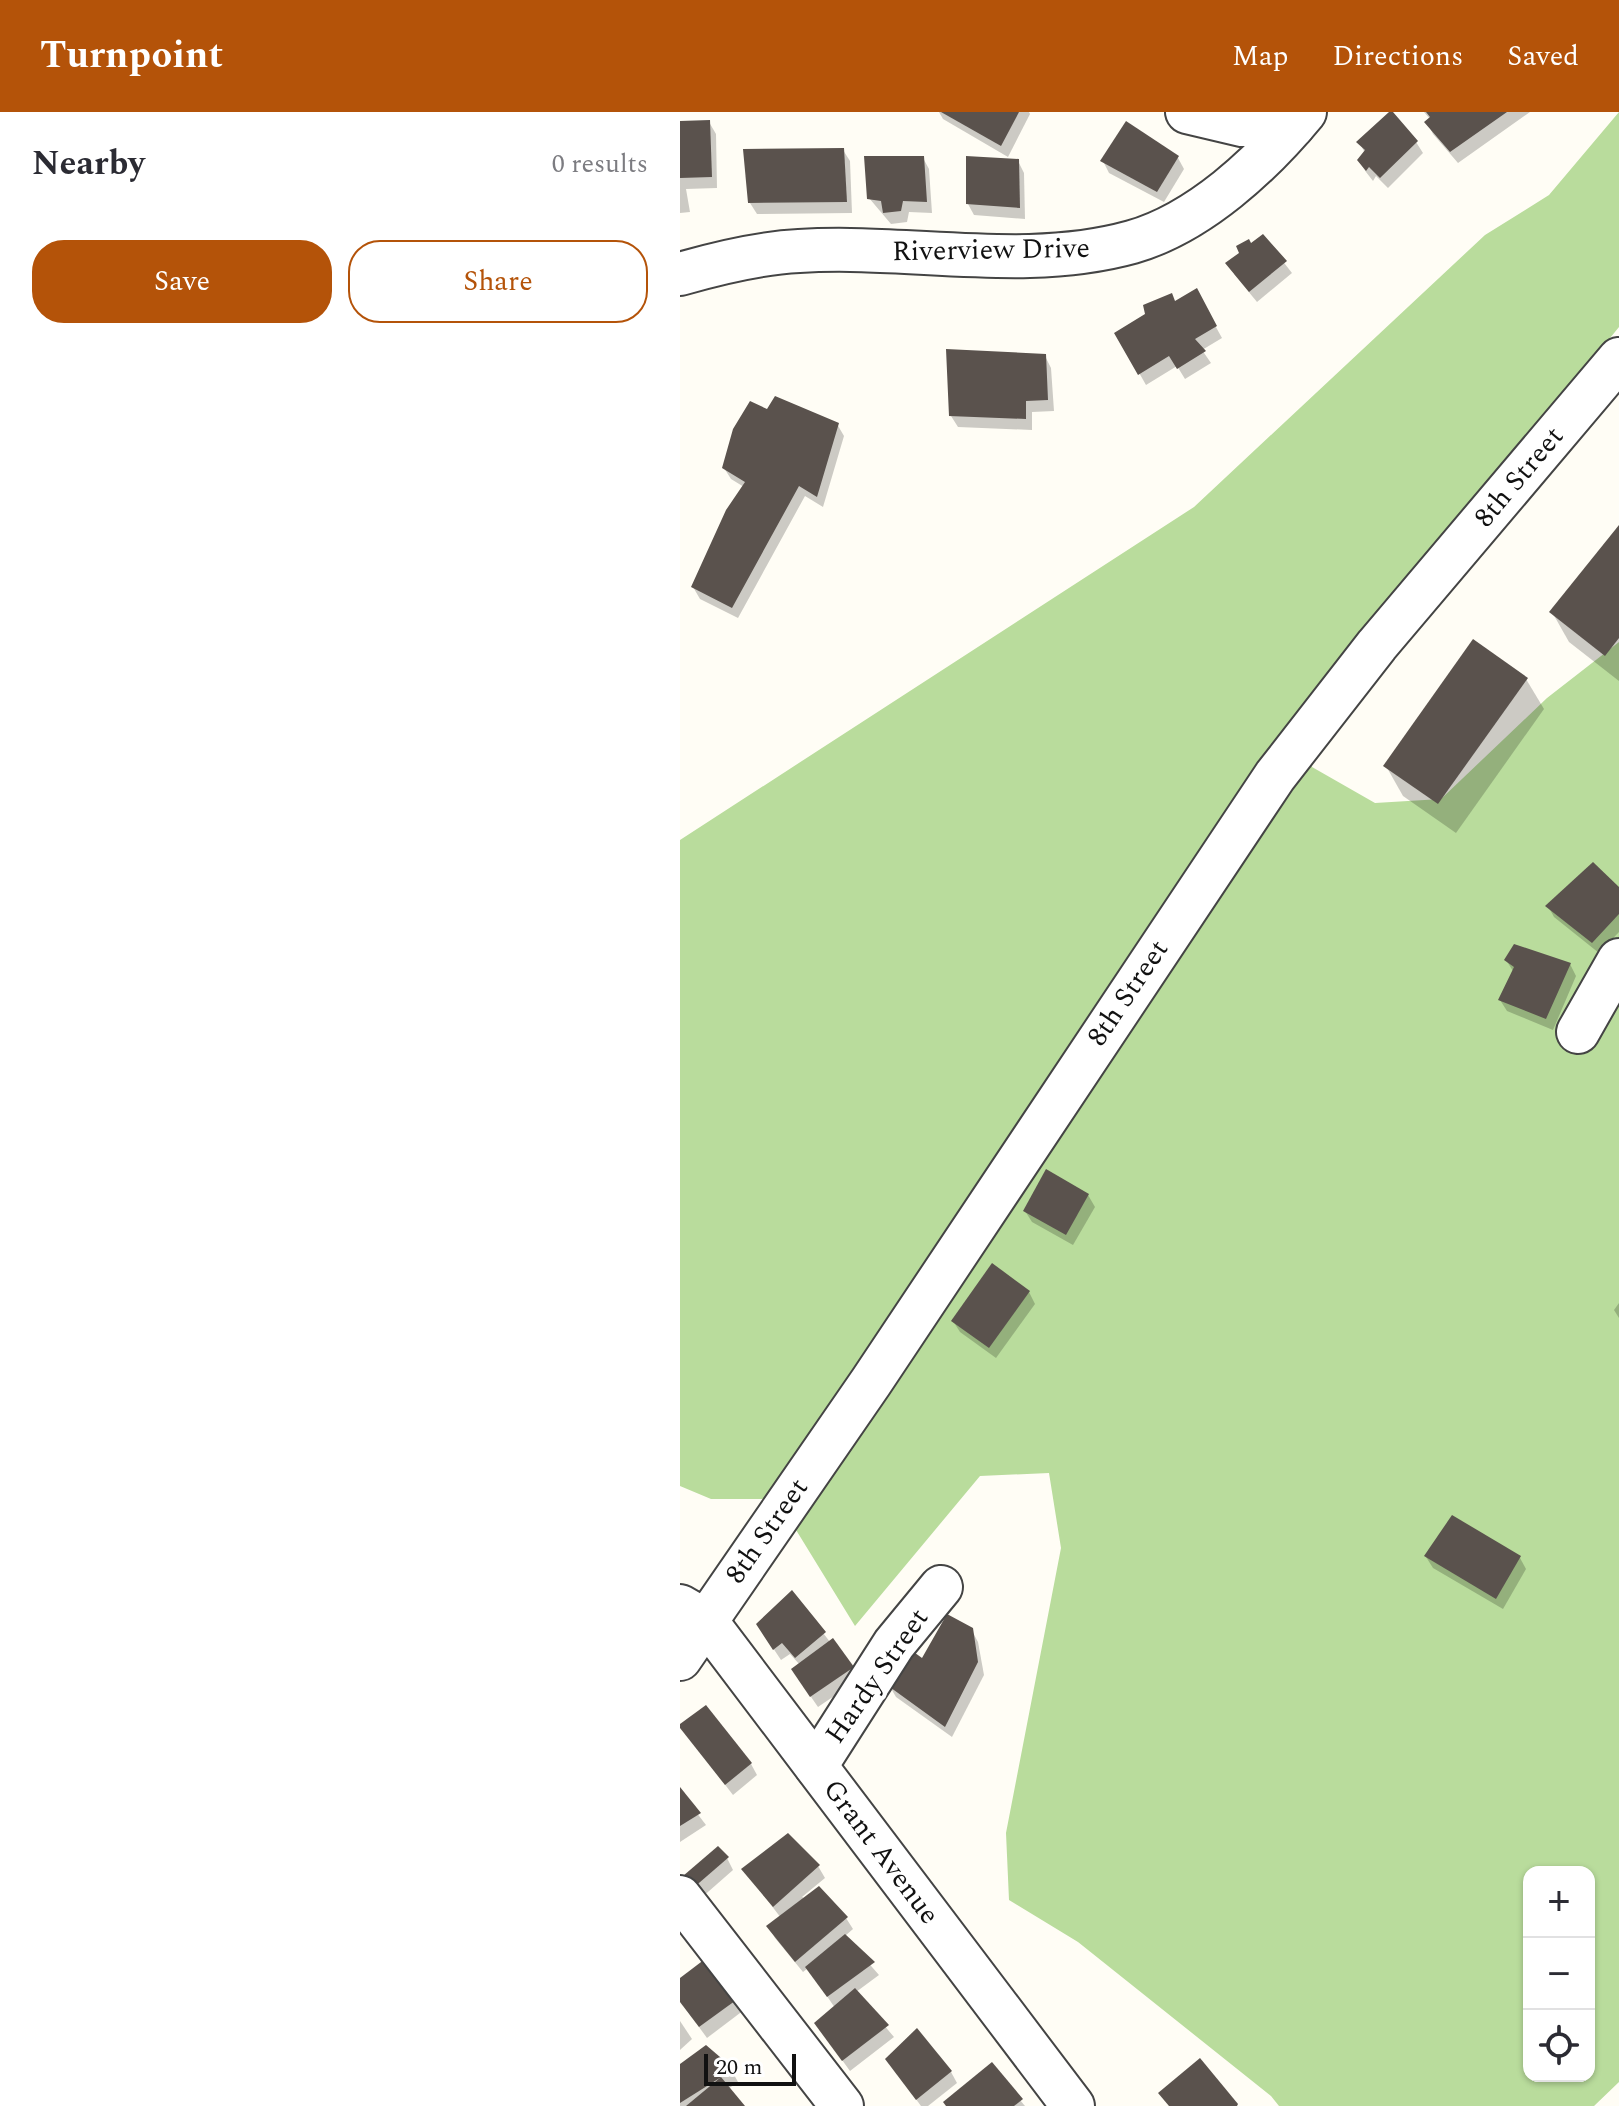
<!DOCTYPE html>
<html lang="en">
<head>
<meta charset="utf-8">
<style>
  :root { --surface:#fff; --page:#f7f7f7; --text:#2b2b33; --muted:#7c7c81; --line:#e1e1e2; --accent:#b45309 }
  body { margin:0; font-family:Spectral,serif; background:var(--page); color:var(--text) }
  .controls { position:absolute; right:24px; bottom:24px; display:grid; overflow:hidden; border-radius:16px; box-shadow:0 2px 6px #0004 }
  .controls button { width:72px; height:72px; display:grid; place-items:center; padding:0; border:0; border-bottom:2px solid var(--line); background:var(--surface); color:var(--text); font:40px sans-serif }
  .scale { position:absolute; left:24px; bottom:20px; width:92px; box-sizing:border-box; padding-left:8px; border:4px solid #111; border-top:0; font-size:22px; line-height:28px; white-space:nowrap; color:#111; -webkit-text-stroke:6px #fff; paint-order:stroke }
  .list { margin:0; padding:0; list-style:none }
  h2 { display:flex; justify-content:space-between; align-items:center; height:104px; margin:0; padding:0 32px; font-size:34px }
  h2 small { font-size:26px; font-weight:400; color:var(--muted) }
  .actions { display:flex; gap:16px; padding:24px 32px }
  .actions a { flex:1; padding:18px 0; border:2px solid var(--accent); border-radius:32px; text-align:center; font-size:28px; color:var(--accent) }
  .actions .main { background:var(--accent); color:#fff }
  .icon { flex:none; width:44px; height:44px; fill:none; stroke:currentColor; stroke-width:2; stroke-linecap:round; stroke-linejoin:round }
  .map { position:relative; flex:none; width:939px; height:1994px; overflow:hidden }
  header { display:flex; align-items:center; gap:48px; box-sizing:border-box; height:112px; padding:0 40px; background:var(--accent); color:#fff }
  header strong { font-size:38px }
  nav { display:flex; gap:44px; margin-inline-start:auto; font-size:28px }
  main { display:flex }
  aside { flex:1; background:var(--surface) }
  .map>svg:first-child { display:block }
</style>
</head>
<body>
<header>
<strong>Turnpoint</strong>
<nav><a>Map</a><a>Directions</a><a>Saved</a></nav>
</header>
<main>
<aside>
<h2>Nearby<small>0 results</small></h2>
<ul class="list">
</ul>
<div class="actions"><a class="main">Save</a><a>Share</a></div>
</aside>
<div class="map">
<svg width="939" height="1994" viewBox="0 0 939 1994">
  <rect width="100%" height="100%" fill="#fffdf5"/>
  <path fill="#b9dc9c" fill-rule="evenodd" d="M939,0V215L636,587L632,655L695,691L761,687L867,586L939,530V1970L914,1994H599L591,1984L398,1830L329,1788L326,1721L381,1436L369,1361L300,1364L175,1514L97,1387H31L0,1374V728L514,395L805,123L869,83ZM849,1760H909V1964H849Z"/>
  <g fill="#0003">
    <polygon points="259,0 349,0 350,2 328,45 263,7"/>
    <polygon points="744,0 850,0 778,51 753,22 747,10 750,7"/>
    <polygon points="29,10 36,22 37,76 6,77 10,100 0,101 0,11"/>
    <polygon points="679,30 736,30 743,41 708,76 696,64 693,69 686,60 679,49 685,41"/>
    <polygon points="163,38 170,49 172,101 77,102 70,91"/>
    <polygon points="243,46 249,57 252,101 229,100 227,110 211,112 189,86"/>
    <polygon points="498,46 504,57 484,90 429,61 423,49"/>
    <polygon points="338,49 344,61 345,107 294,103 288,92"/>
    <polygon points="583,124 612,161 577,190 554,162 571,134"/>
    <polygon points="516,179 542,226 522,238 531,251 505,267 497,254 466,273 437,222"/>
    <polygon points="365,244 371,256 374,299 352,300 352,318 278,315 271,304"/>
    <polygon points="87,300 157,312 164,324 143,395 125,384 58,506 20,487 13,475 64,375 51,367 44,356"/>
    <polygon points="939,416 939,569 889,530 872,500"/>
    <polygon points="846,567 864,597 776,721 723,684 706,654"/>
    <polygon points="939,778 939,820 919,841 874,805 868,794"/>
    <polygon points="826,848 890,852 896,864 873,918 827,899 820,888 833,859"/>
    <polygon points="408,1083 415,1095 393,1133 352,1110 345,1099"/>
    <polygon points="349,1180 355,1192 316,1246 280,1220 273,1209"/>
    <polygon points="939,1191 939,1206 934,1198"/>
    <polygon points="746,1445 840,1446 846,1457 823,1497 753,1456"/>
    <polygon points="111,1480 179,1567 138,1595 120,1569 120,1553 110,1542 101,1548 85,1524"/>
    <polygon points="291,1517 298,1530 304,1563 272,1625 216,1585 209,1573"/>
    <polygon points="0,1614 71,1652 77,1663 53,1683"/>
    <polygon points="0,1679 26,1713 0,1730"/>
    <polygon points="47,1746 53,1758 20,1787 12,1776"/>
    <polygon points="138,1754 145,1766 122,1785 166,1806 173,1817 165,1824 199,1863 176,1880 214,1925 170,1959 144,1923 155,1896 128,1856 123,1860 95,1826 89,1815 101,1806 64,1758"/>
    <polygon points="29,1847 64,1898 27,1926 0,1889 0,1868"/>
    <polygon points="0,1909 12,1927 0,1938"/>
    <polygon points="26,1936 52,1959 58,1970 48,1977 63,1994 0,1994 0,1954"/>
    <polygon points="207,1948 271,1960 277,1971 248,1994 241,1994"/>
    <polygon points="311,1953 345,1994 267,1994"/>
  </g>
  <g fill="#5a524d">
    <polygon points="261,0 339,0 321,34"/>
    <polygon points="709,0 713,0 738,29 700,66 689,55 686,59 677,48 685,38 676,30"/>
    <polygon points="746,0 827,0 770,40 744,10 750,5"/>
    <polygon points="30,8 32,65 0,66 0,9"/>
    <polygon points="446,9 499,44 477,80 420,49"/>
    <polygon points="164,36 167,90 68,91 63,37"/>
    <polygon points="184,44 244,44 247,90 223,89 221,99 203,101 201,89 187,87"/>
    <polygon points="286,44 339,47 340,96 286,92"/>
    <polygon points="583,122 607,149 569,180 545,151 559,141 556,134 569,127 571,131"/>
    <polygon points="517,176 537,214 515,227 526,239 497,257 489,244 458,263 434,221 465,202 463,193 492,181 495,189"/>
    <polygon points="266,237 366,242 368,288 346,289 346,307 269,304"/>
    <polygon points="95,284 159,311 137,385 119,374 52,496 11,475 46,398 65,370 42,356 53,317 70,289 87,297"/>
    <polygon points="939,413 939,526 925,544 869,500"/>
    <polygon points="793,527 848,566 758,692 703,654"/>
    <polygon points="913,750 939,775 939,802 912,831 865,794"/>
    <polygon points="834,832 891,851 866,907 818,888 834,855 824,848"/>
    <polygon points="366,1057 409,1082 386,1123 343,1099"/>
    <polygon points="312,1151 350,1179 309,1236 271,1209"/>
    <polygon points="772,1403 841,1444 816,1487 744,1444"/>
    <polygon points="112,1478 146,1520 115,1546 102,1531 93,1538 76,1512"/>
    <polygon points="267,1502 293,1516 298,1550 265,1615 207,1573 231,1538 242,1546"/>
    <polygon points="153,1526 174,1555 130,1585 111,1557"/>
    <polygon points="26,1593 72,1651 45,1673 0,1616 0,1612"/>
    <polygon points="0,1675 21,1701 0,1714"/>
    <polygon points="108,1721 140,1753 93,1795 61,1757"/>
    <polygon points="38,1734 49,1745 12,1777 3,1764"/>
    <polygon points="139,1774 168,1805 115,1850 86,1814"/>
    <polygon points="165,1822 195,1850 147,1885 125,1855"/>
    <polygon points="29,1844 59,1886 19,1915 0,1890 0,1866"/>
    <polygon points="175,1876 209,1913 162,1949 134,1911"/>
    <polygon points="237,1916 272,1959 236,1988 205,1947"/>
    <polygon points="26,1933 54,1957 0,1991 0,1952"/>
    <polygon points="520,1946 558,1992 557,1994 489,1994 478,1981"/>
    <polygon points="312,1950 343,1987 334,1994 266,1994 263,1990"/>
    <polygon points="41,1965 65,1994 6,1994"/>
  </g>
  <g fill="none" stroke-linecap="round" stroke-linejoin="round">
    <defs>
      <g id="minor">
        <polyline points="507,0 562,13 613,14"/>
        <path d="M0,162C38,151 79,141 119,139C230,132 344,160 452,130C519,111 582,52 625,0"/>
        <polyline points="898,920 939,848"/>
        <polyline points="0,1494 26,1509 393,1994"/>
        <polyline points="0,1547 191,1270 595,664 697,533 939,247"/>
        <polyline points="136,1654 214,1532 261,1475"/>
        <polyline points="0,1785 162,1994"/>
      </g>
    </defs>
    <use href="#minor" stroke="#444" stroke-width="46"/>
    <use href="#minor" stroke="#fff" stroke-width="42"/>
  </g>
  <g text-anchor="middle" dominant-baseline="central" stroke-width="8" stroke-linejoin="round" paint-order="stroke">
    <g font-size="28" fill="#111" stroke="#fff">
      <text transform="translate(311 138) rotate(-1)">Riverview Drive</text>
      <text transform="translate(839 365) rotate(-50)">8th Street</text>
      <text transform="translate(448 881) rotate(-56)">8th Street</text>
      <text transform="translate(87 1419) rotate(-55)">8th Street</text>
      <text transform="translate(197 1564) rotate(-55)">Hardy Street</text>
      <text transform="translate(201 1740) rotate(53)">Grant Avenue</text>
    </g>
  </g>
</svg>
<div class="controls">
<button>+</button>
<button>−</button>
<button><svg class="icon" aria-label="locate" viewBox="0 0 24 24"><circle cx="12" cy="12" r="6"/><path d="M12 2v4M12 18v4M2 12h4M18 12h4"/></svg></button>
</div>
<div class="scale">20 m</div>
</div>
</main>
</body>
</html>
